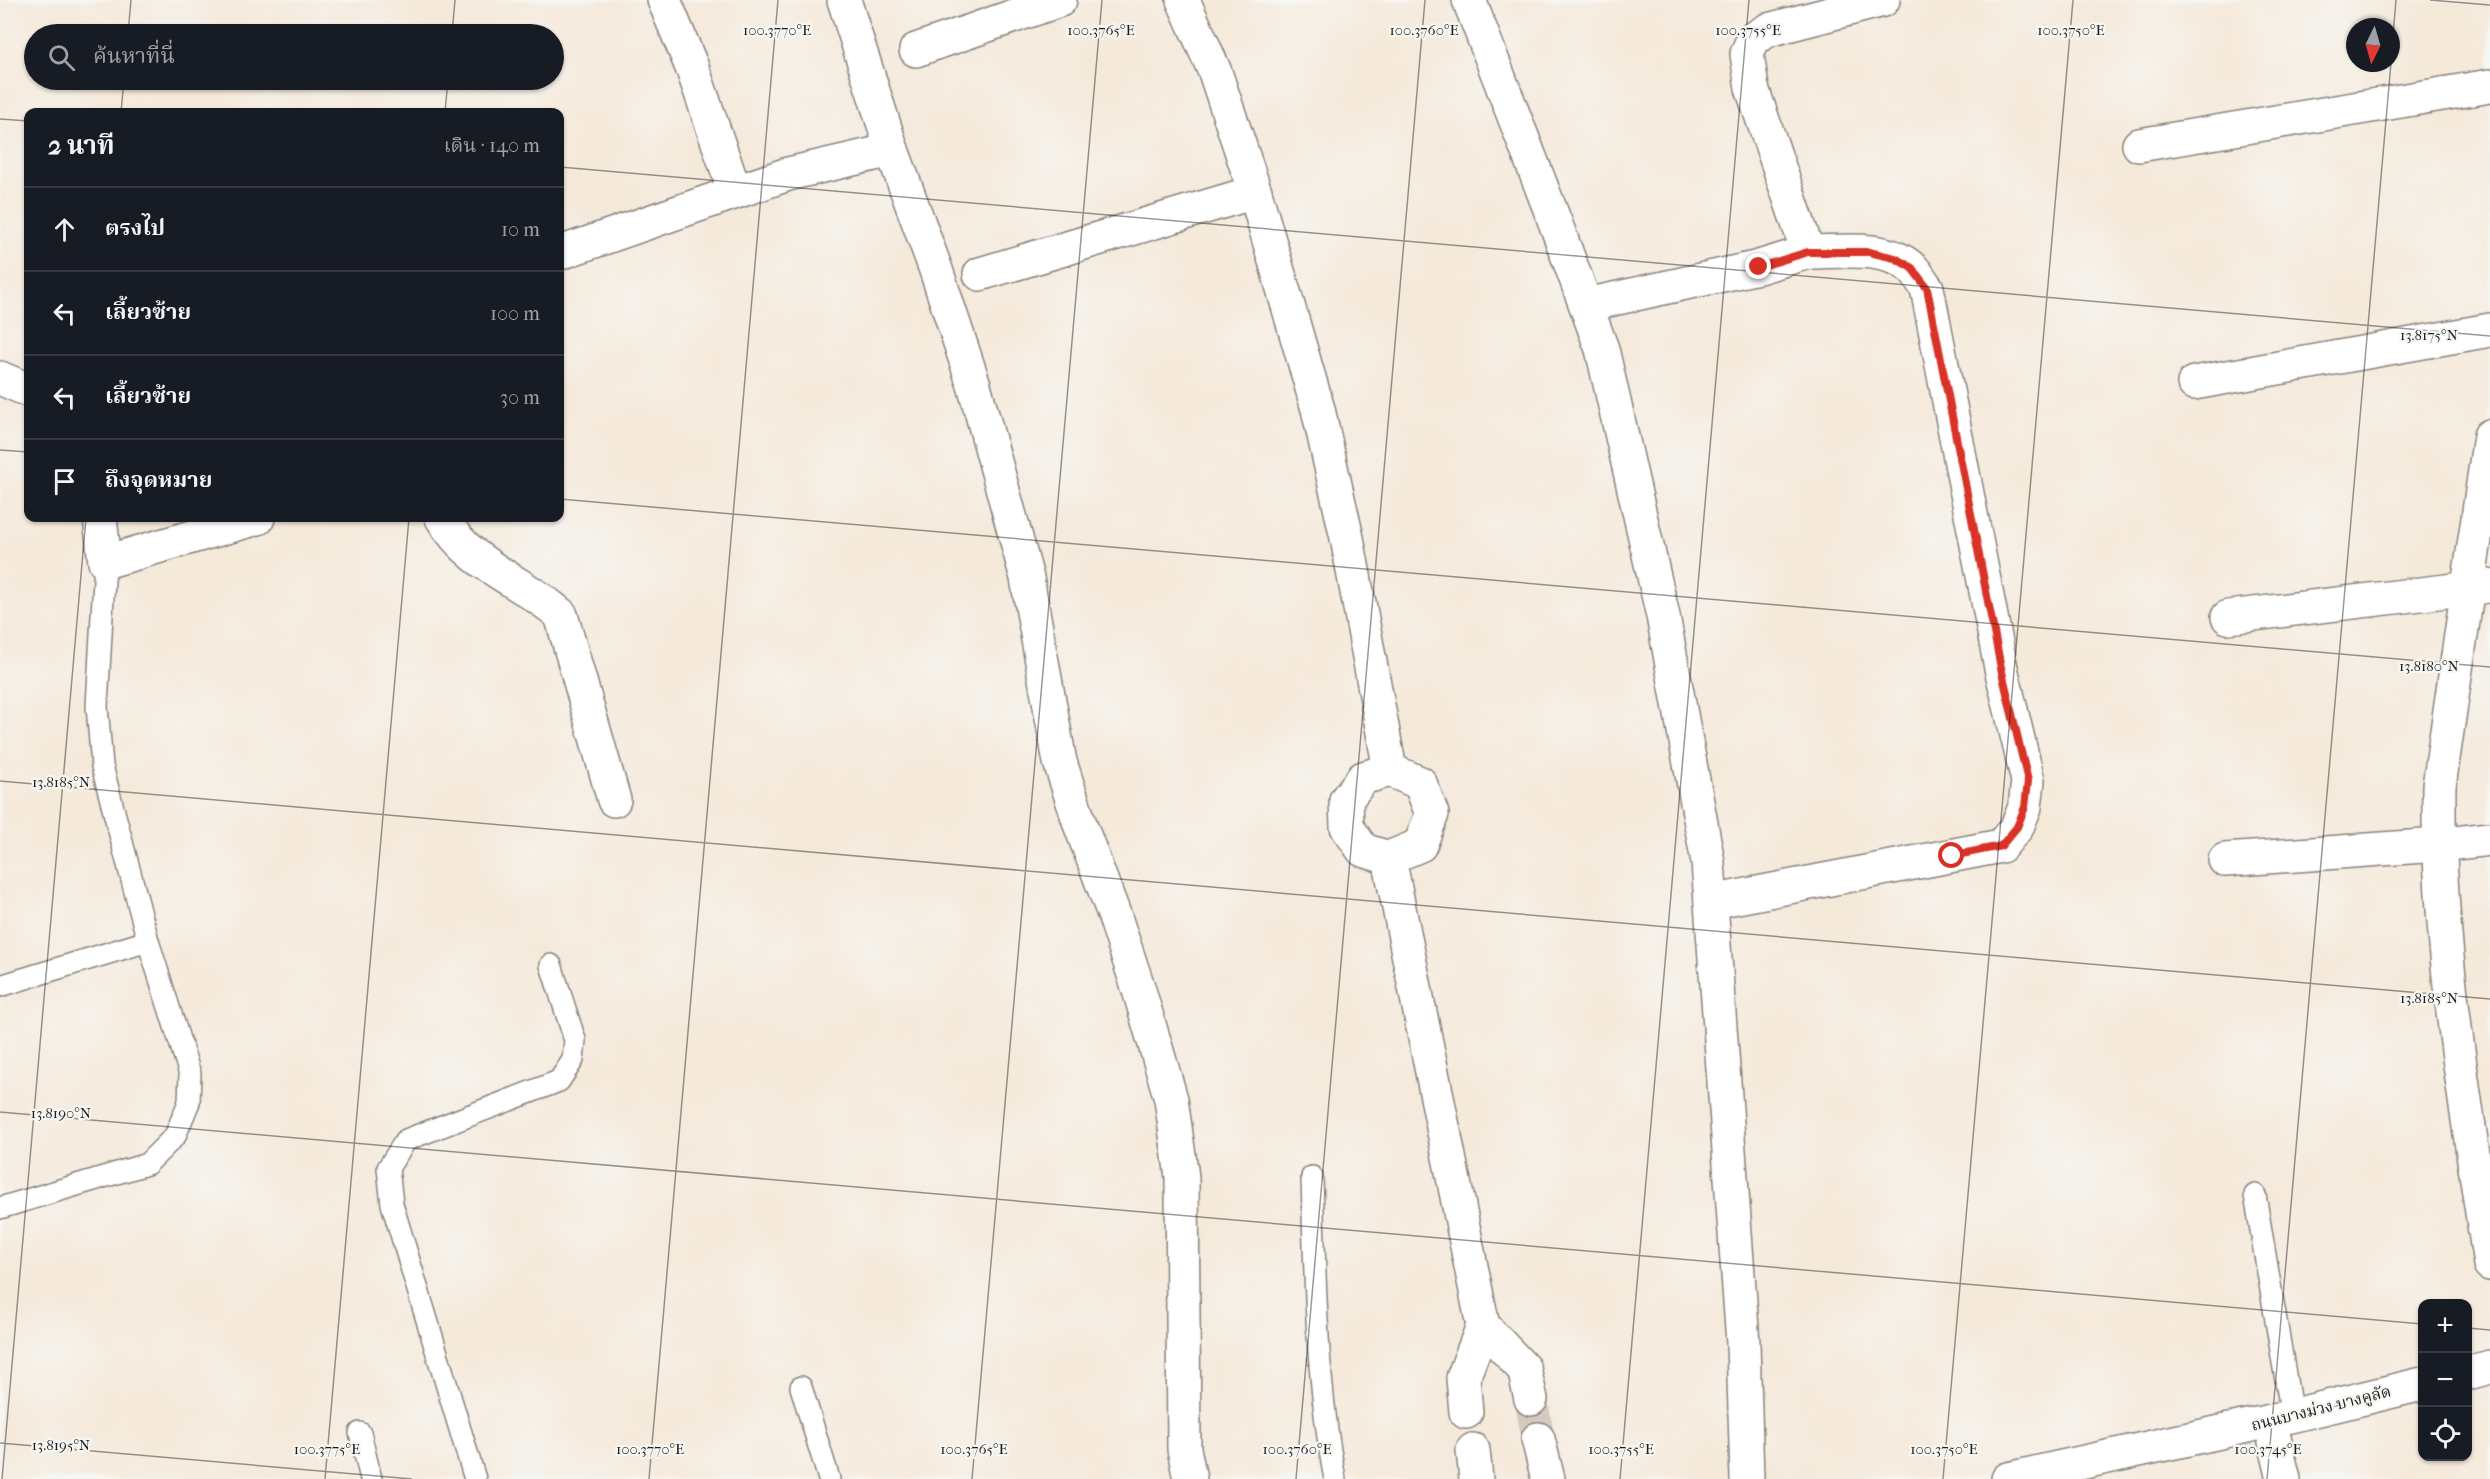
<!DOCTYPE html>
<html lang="th">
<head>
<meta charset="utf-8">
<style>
  :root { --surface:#171b24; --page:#20242c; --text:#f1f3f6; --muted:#9ea1a6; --line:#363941 }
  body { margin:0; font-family:"IM FELL French Canon","Noto Serif Thai",serif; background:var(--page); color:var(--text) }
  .controls { position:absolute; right:18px; bottom:18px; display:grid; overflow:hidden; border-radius:12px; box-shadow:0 2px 4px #0004 }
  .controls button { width:54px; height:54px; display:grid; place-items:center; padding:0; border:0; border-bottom:2px solid var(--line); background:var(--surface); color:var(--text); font:30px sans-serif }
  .compass { position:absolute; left:2346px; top:18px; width:54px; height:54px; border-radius:50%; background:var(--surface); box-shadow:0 2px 4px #0004; rotate:185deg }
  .stop { position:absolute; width:18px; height:18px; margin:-14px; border:4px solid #d93025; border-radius:50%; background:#fff }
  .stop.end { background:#d93025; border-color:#fff; box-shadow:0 2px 6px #0008 }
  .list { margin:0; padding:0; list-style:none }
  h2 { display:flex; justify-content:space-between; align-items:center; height:78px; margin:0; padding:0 24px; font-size:26px }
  h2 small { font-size:20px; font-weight:400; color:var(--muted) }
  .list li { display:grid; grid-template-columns:39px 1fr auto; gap:18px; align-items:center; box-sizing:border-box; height:84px; padding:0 24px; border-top:2px solid var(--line) }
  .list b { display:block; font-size:22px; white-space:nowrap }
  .list em { font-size:20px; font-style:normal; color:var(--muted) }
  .icon { flex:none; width:33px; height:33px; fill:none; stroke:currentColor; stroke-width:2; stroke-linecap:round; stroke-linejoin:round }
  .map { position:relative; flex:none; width:2490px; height:1479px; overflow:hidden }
  .search { position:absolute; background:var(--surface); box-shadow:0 2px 4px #0004; left:24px; top:24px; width:540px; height:66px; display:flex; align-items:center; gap:15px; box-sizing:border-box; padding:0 21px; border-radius:33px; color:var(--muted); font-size:22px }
  .panel { position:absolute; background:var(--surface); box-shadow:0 2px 4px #0004; left:24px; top:108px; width:540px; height:414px; border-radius:12px }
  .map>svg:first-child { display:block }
</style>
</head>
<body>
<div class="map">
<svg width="2490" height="1479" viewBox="0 0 2490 1479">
  <rect width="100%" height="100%" fill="#f6f6f2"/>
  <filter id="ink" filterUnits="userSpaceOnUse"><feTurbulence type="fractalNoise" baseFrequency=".0167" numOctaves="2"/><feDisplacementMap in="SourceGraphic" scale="12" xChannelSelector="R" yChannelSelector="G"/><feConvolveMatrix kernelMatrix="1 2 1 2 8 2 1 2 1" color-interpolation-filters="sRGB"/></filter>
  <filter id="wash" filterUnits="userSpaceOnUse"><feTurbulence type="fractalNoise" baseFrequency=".008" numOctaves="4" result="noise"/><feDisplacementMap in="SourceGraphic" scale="24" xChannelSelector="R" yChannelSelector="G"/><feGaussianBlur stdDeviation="1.35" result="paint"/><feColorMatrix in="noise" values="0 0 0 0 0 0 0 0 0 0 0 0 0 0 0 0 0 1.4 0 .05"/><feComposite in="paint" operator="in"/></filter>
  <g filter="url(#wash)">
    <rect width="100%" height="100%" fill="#f5e9da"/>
  </g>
  <g filter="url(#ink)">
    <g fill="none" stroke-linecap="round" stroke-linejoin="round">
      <polyline stroke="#d4cabe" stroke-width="33" stroke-dasharray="33 16" stroke-linecap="butt" points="1531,1399 1538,1439"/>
      <defs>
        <g id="lane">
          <polyline points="0,986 148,941"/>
          <path d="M1312,1177C1315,1278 1316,1380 1335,1479"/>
          <polyline points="2255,1195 2292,1416"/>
          <polyline points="0,1208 147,1164 175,1136 189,1102 190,1074 148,941 102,766 97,706 105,562"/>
          <polyline points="801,1387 829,1479"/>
          <polyline points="360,1433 371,1479"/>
          <polyline points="475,1479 392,1204 388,1168 406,1140 559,1081 573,1060 575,1040 551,965"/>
        </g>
        <g id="street">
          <polyline points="664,0 693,70 735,192"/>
          <polyline points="844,0 892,150"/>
          <polyline points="1183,0 1215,72 1255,192 1318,409 1347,538 1390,770"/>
          <polyline points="1469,0 1555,222 1602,349 1663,616 1708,862 1743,1343 1747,1479"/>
          <polyline points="916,50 1060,0"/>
          <polyline points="2139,145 2490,86"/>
          <polyline points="560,253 788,174 892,150 936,270 974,385 1027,578 1060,762 1081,827 1115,917 1139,990 1171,1099 1182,1177 1184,1449 1190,1479"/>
          <polyline points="980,274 1255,192"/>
          <polyline points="1586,305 1759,267 1808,252 1752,88 1747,54 1753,39 1768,30 1883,0"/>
          <polyline points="0,378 28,390"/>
          <polyline points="2194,383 2490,330"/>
          <path d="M2490,436L2439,786C2437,946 2466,1106 2490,1264"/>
          <polyline points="100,518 105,562 258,518"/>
          <path d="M442,518C472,568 519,578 561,615L614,800"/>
          <polyline points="2228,617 2488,586"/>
          <polygon points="1390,770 1420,783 1432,814 1420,845 1389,858 1363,850 1347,827 1346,800 1363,778"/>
          <polyline points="1389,858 1483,1326 1524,1369 1531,1399"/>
          <polyline points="2225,860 2438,845 2490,839"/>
          <path d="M1711,902L2001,846L2017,827L2025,807L2028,781L2001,668L1927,288C1922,282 1918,274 1913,269C1887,244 1840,252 1808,252"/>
          <polyline points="1466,1412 1463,1378 1483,1326"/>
          <polyline points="2270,1421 2284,1479"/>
          <polyline points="1538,1439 1548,1479"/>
          <polyline points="1473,1450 1476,1479"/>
        </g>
        <g id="secondary">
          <polyline points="2468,1373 2490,1367"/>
          <polyline points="2008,1479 2270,1421 2422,1384"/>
        </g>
      </defs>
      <use href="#lane" stroke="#88827b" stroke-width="24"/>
      <use href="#street" stroke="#88827b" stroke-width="36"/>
      <use href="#secondary" stroke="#88827b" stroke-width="36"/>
      <use href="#lane" stroke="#fff" stroke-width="21"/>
      <use href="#street" stroke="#fff" stroke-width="33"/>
      <use href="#secondary" stroke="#fff" stroke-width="33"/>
    </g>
  </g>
  <g fill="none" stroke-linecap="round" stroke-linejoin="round" filter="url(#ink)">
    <polyline stroke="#d93025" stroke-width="8" points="1759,267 1808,252 1869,252 1895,258 1912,268 1927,288 2001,668 2028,781 2025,807 2017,827 2001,846 1952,856"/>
  </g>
  <path fill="none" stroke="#1c1c1c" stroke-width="1.5" stroke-opacity="0.45" d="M2430,0L2490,5M128,34L131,0M452,34L455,0M2391,58L2396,0M121,112L124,80M445,112L448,80M0,119L28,121M560,167L2490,336M0,450L28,452M560,499L2490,667M0,781L2490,999M0,1112L2422,1324M2468,1328L2490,1330M0,1443L412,1479M2,1479L86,518M325,1479L409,518M649,1479L778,0M972,1479L1102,0M1296,1479L1425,0M1620,1479L1749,0M1943,1479L2073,0M2267,1479L2391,63"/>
  <g text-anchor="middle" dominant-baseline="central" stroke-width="4.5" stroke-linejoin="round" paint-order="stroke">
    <g font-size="16" fill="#1c1c1c" stroke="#f6f6f2">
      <text transform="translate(2321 1408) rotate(-14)">ถนนบางม่วง-บางคูลัด</text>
    </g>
  </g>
  <g font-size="15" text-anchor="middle" fill="#1c1c1c" stroke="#f6f6f2" stroke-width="4.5" stroke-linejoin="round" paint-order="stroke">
    <text x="777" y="35">100.3770°E</text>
    <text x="1101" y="35">100.3765°E</text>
    <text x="1424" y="35">100.3760°E</text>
    <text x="1748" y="35">100.3755°E</text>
    <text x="2071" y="35">100.3750°E</text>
    <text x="2429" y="340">13.8175°N</text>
    <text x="2429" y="671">13.8180°N</text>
    <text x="61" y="787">13.8185°N</text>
    <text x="2429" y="1003">13.8185°N</text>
    <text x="61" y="1118">13.8190°N</text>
    <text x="61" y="1450">13.8195°N</text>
    <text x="327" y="1454">100.3775°E</text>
    <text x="650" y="1454">100.3770°E</text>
    <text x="974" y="1454">100.3765°E</text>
    <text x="1297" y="1454">100.3760°E</text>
    <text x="1621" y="1454">100.3755°E</text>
    <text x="1944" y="1454">100.3750°E</text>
    <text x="2268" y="1454">100.3745°E</text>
  </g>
</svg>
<div class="controls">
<button>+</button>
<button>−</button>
<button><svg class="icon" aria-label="locate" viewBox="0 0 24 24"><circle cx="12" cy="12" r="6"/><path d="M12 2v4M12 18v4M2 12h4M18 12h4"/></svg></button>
</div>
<svg class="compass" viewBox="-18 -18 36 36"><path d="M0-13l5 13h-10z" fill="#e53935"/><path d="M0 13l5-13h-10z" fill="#9ea1a6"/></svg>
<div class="stop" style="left:1952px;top:856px"></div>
<div class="stop end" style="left:1759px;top:267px"></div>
<div class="search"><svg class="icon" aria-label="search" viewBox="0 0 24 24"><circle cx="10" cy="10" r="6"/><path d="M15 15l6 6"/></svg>ค้นหาที่นี่</div>
<section class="panel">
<h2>2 นาที<small>เดิน · 140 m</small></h2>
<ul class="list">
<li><svg class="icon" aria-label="ahead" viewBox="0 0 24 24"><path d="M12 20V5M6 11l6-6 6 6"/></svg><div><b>ตรงไป</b></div><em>10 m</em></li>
<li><svg class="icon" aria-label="left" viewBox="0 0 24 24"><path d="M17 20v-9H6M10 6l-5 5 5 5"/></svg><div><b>เลี้ยวซ้าย</b></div><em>100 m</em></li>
<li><svg class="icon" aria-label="left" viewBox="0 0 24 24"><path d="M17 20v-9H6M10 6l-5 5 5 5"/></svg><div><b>เลี้ยวซ้าย</b></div><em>30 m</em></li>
<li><svg class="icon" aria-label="arrive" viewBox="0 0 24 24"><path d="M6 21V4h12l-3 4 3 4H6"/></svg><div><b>ถึงจุดหมาย</b></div></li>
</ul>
</section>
</div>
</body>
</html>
